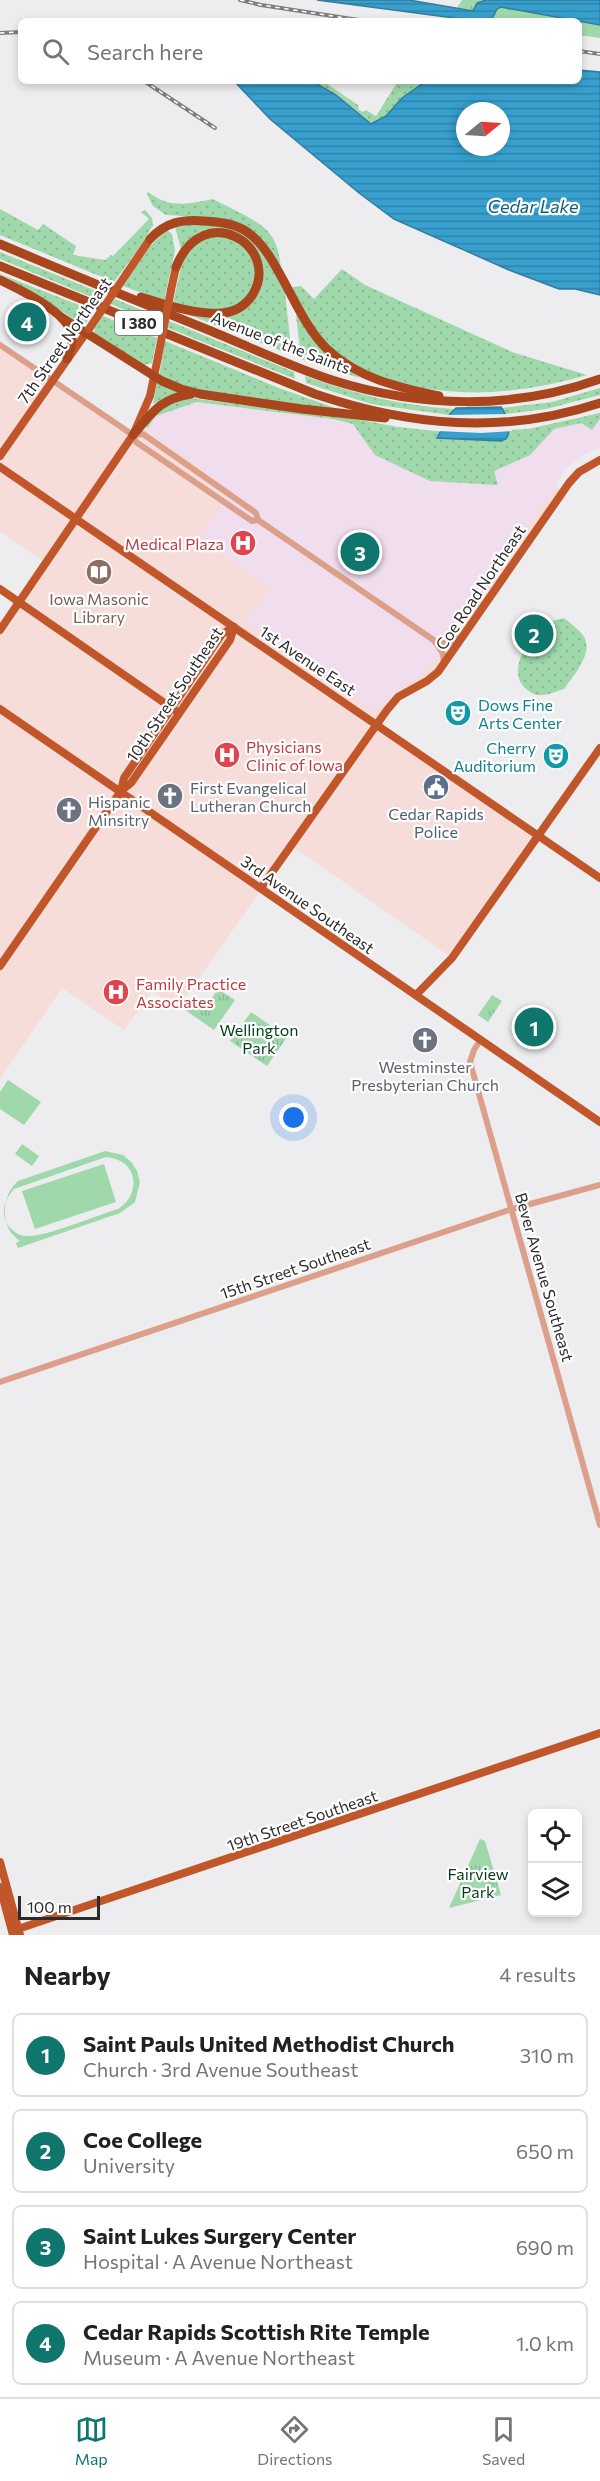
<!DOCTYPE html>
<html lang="en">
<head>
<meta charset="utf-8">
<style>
  :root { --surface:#fff; --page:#f6f6f6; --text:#202124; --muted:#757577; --line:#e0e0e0; --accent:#0f766e }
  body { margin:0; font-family:Commissioner,sans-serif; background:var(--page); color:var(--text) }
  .controls { position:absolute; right:18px; bottom:18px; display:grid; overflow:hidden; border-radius:9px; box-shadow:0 3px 9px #0003 }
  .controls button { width:54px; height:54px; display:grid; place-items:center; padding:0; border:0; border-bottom:2px solid var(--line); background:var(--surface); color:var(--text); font:30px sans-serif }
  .compass { position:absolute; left:456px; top:102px; width:54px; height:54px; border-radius:50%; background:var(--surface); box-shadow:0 3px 9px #0003; rotate:72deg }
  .scale { position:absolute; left:18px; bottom:15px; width:82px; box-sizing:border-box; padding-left:6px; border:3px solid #2b2b2b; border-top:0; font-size:16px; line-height:21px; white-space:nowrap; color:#2b2b2b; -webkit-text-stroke:4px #fff; paint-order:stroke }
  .you { position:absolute; left:294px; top:1118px; width:21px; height:21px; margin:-15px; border:4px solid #fff; border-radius:50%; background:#1a73e8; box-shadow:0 0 0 9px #1a73e833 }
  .badge { display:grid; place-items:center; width:39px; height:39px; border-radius:50%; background:var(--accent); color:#fff; font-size:20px; font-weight:700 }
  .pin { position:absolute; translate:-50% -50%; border:3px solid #fff; box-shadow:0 2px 6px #0006 }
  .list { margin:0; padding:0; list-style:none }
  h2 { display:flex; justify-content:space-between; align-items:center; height:78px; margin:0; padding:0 24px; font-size:26px }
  h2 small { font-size:20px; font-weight:400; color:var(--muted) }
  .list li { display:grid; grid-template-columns:39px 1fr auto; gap:18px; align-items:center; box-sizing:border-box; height:84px; margin:0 12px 12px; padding:0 12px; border:2px solid var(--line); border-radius:9px }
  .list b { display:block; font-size:22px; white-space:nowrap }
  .list p { margin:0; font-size:20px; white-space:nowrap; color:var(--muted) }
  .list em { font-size:20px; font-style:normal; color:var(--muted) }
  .icon { flex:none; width:33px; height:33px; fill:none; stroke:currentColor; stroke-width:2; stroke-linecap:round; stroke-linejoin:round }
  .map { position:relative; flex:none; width:600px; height:1935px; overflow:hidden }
  .search { position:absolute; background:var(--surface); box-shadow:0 3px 9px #0003; left:18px; right:18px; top:18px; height:66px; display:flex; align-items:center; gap:15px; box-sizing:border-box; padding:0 21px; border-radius:9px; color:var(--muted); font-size:22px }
  .sheet { height:462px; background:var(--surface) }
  nav { display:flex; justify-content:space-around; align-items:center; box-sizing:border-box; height:84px; border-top:2px solid var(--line); background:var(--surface); font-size:16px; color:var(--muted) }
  nav a { display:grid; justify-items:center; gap:3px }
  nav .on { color:var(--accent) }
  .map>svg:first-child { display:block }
</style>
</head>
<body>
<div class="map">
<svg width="600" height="1935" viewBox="0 0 600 1935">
  <defs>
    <pattern id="grass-dots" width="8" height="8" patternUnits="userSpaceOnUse" patternTransform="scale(1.5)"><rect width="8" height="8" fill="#9fd8ab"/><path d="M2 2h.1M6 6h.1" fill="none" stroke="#89ba93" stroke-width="1.8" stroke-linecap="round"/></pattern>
    <pattern id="park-tufts" width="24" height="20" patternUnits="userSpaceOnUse" patternTransform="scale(1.5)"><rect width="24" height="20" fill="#9fd8ab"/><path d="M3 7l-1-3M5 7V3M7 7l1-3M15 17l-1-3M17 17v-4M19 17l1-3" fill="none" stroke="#89ba93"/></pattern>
    <pattern id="water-rules" width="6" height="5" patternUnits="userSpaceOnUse" patternTransform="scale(1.5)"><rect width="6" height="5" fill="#37a0ce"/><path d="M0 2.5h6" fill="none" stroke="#2f83a7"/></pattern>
  </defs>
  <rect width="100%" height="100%" fill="#ededef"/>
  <polygon fill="#f7ddd9" points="0,345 133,435 140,427 147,430 245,408 333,419 543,472 562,492 438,672 398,697 377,723 538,836 452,958 292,846 178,1008 152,991 124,1030 62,988 0,1079 0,629 46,563 0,531"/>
  <polygon fill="#f0dded" points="197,402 333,419 353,423 511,440 600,417 600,447 584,455 564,470 555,488 422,676 401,688 376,712 249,625 249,616 271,588 199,539 232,491 147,430 156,416"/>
  <g fill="url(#grass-dots)">
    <polygon points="312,81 323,81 358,105 359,110 363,112 366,110 376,116 398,81 426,81 402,98 386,116 371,124 336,95"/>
    <path d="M148,192C171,209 187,204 213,199C228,207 261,221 270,234C279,245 280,261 282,275L259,238L200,217L166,215L153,206L147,194Z"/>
    <polygon points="0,209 38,230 43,224 76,246 73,255 105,260 111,255 113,256 149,219 141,212 145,210 152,218 153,225 142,244 114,282 0,235"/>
    <polygon points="184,224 226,226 250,237 269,261 285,293 292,355 174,309 213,316 251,301 258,257 222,230 181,249 175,227"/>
    <polygon points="167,230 172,234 175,251 164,301 123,286 150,246"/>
    <path d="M220,235C226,238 237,240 242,244C268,266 251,308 219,311C208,313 185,305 173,303L183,258L196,242Z"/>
    <polygon points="0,252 106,295 101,301 0,259"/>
    <path d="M342,269L365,285L512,352L587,375C515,396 435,402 366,370C350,363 332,353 321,339C310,324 302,307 292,291L293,287L301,286L314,299Z"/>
    <polygon points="0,274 94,311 84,326 48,302 0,277"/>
    <polygon points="115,299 161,318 160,325 111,304"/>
    <polygon points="296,314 306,330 360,378 301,359"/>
    <polygon points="103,316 157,338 152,363 144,365 94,334 95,327"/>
    <polygon points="169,321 294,372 295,379 168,328"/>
    <polygon points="165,341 279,388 338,409 337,411 188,389 159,377"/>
    <path d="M305,376C354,394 403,406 455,409L449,415L371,404L306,383Z"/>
    <polygon points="157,382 177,390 178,393 153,404"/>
    <polygon points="600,388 600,395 546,409 506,414 502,408 552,402"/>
    <polygon points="191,398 361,420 398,427 455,433 528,429 600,413 600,419 592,430 581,423 554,429 530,455 494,471 498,485 430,481 375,455 353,424 333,419 197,402 156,416 146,430 148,420 169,404"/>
    <path d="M564,618C570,623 577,628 582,634C596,650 574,675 564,689C557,691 549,695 541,695C535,696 530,692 525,688C507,671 528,639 542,627C548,621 556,620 564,618Z"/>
  </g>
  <g fill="url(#park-tufts)">
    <polygon points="462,0 600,0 600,38 579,35 579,21 477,21 451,17"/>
    <polygon points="218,989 235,1000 214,1030 185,1010 193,999 206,1007"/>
    <polygon points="492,995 502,1001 488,1022 478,1015"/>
    <polygon points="251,1012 287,1037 267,1066 230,1041"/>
    <polygon points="480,1839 485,1841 501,1895 449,1908"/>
  </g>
  <g fill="#9fd8ab" fill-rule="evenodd">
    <polygon points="8,1080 41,1102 24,1125 0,1109 0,1092"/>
    <polygon points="22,1144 39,1156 32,1166 15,1154"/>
    <path d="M105,1151L123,1155L132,1163L137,1171L140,1182L135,1202L120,1213L18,1248L16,1243L20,1241C0,1228 0,1197 18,1181ZM106,1157C137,1159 143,1193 118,1209C97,1215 48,1236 29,1236C19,1237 8,1229 5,1219C1,1208 7,1197 14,1189Z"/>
    <polygon points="104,1164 116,1202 35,1229 22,1191"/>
  </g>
  <g fill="url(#water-rules)" stroke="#337d9d" stroke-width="1.5" fill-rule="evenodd">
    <polygon points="317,0 409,0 473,11 477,3 486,0 600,0 600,25 501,7 497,9 491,21 477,21"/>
    <path d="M579,70L600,72V295L575,289H559L509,270L394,219L359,193L270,119L234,81H312L336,95L371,124L386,116L402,98L426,81H579ZM465,111H501V147H465Z"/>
    <path d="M501,407C507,415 512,431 506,439L501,441L437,438L450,414L456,408Z"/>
  </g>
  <polygon fill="#ededef" points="509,414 512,431 481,433 436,431 446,415"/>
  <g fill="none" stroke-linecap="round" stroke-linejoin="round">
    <g stroke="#dc9f89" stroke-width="6">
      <polyline points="0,345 133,435 136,442 252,521 258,520"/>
      <polyline points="133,435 143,434 256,513 258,520 435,641 443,654 444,664"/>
      <polyline points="435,642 450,643 462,636"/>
      <polyline points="481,1039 474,1050 470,1062 600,1525"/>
      <polyline points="0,1382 512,1209 600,1185"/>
    </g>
    <g stroke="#c2562b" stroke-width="8">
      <polyline points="127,273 150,239"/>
      <polyline points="171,290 176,267"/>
      <polyline points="0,456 88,330"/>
      <polyline points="0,467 600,878"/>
      <polyline points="0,589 179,713"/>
      <polyline points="0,630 133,435 150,396 158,357"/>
      <polyline points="0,709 600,1122"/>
      <polyline points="121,791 124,778 222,634 234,627"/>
      <polyline points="261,888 387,710 398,697 427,681 438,672 569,483 579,472 600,460"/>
      <polyline points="0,966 121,791 131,783 230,640 234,627"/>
      <polyline points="416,995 452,958 600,748"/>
      <polyline points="0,1862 20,1935"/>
      <polyline points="0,1887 13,1935"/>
      <polyline points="12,1931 600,1733"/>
    </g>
    <g stroke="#a9461d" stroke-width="9">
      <path d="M150,239C166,222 182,219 204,221C218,222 232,223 244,230C278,249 294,318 327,349C359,379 398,387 439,396"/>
      <path d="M0,244C68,273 137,301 206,329C248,346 289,366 332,380C420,408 513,410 600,379"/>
      <path d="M0,266L315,394C410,426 503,435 600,403"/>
      <path d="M0,280C19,289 65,311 71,332C74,341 70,350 67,359"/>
      <path d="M141,297C163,304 199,316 222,313C235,312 246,305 253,294C281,245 203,199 176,267"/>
      <polyline points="61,317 162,381 181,389 200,394 302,409 385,418"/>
      <path d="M133,435C152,413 159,399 191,394"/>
    </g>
    <defs>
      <g id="rail">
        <polyline points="240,0 261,5 365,21"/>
        <polyline points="0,33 21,32"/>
        <polyline points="579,51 600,54"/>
        <polyline points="144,81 215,128"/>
      </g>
    </defs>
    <use href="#rail" stroke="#7e7e7f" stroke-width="4"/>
    <use href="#rail" stroke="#fff" stroke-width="1.5" stroke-dasharray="4.5" stroke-linecap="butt"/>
    <g stroke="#c2562b" stroke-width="8">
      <polyline points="89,329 127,273"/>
      <polyline points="158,357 171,290"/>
    </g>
  </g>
  <defs>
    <symbol id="hospital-disc" viewBox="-11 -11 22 22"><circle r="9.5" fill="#e0444e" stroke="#fff"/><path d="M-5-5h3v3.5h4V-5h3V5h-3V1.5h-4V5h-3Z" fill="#fff"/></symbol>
    <symbol id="library-disc" viewBox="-11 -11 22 22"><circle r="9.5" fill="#8d6e63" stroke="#fff"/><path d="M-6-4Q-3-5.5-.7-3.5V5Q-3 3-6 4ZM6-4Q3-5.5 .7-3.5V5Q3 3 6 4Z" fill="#fff"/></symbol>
    <symbol id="theatre-disc" viewBox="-11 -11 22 22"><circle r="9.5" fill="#0f9aa8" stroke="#fff"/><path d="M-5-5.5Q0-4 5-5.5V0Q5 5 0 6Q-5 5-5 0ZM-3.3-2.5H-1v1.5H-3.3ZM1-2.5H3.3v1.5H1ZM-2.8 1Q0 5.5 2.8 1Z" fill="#fff"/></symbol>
    <symbol id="civic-disc" viewBox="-11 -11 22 22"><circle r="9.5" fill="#5c6f8a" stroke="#fff"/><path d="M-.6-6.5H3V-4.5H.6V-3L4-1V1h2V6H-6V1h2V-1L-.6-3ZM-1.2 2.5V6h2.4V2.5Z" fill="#fff"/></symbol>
    <symbol id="church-disc" viewBox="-11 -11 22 22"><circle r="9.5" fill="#6b7280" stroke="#fff"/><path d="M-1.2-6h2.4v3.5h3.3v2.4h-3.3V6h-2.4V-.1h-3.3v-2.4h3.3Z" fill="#fff"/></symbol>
  </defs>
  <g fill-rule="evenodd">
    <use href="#hospital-disc" x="228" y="528" width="30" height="30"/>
    <use href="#library-disc" x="84" y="557" width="30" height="30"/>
    <use href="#theatre-disc" x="443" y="698" width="30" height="30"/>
    <use href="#hospital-disc" x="212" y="740" width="30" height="30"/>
    <use href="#theatre-disc" x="541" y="741" width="30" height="30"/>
    <use href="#civic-disc" x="421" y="772" width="30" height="30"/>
    <use href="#church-disc" x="155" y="781" width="30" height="30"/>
    <use href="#church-disc" x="54" y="795" width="30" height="30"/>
    <use href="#hospital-disc" x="101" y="977" width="30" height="30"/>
    <use href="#church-disc" x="410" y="1025" width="30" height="30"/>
  </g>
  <g text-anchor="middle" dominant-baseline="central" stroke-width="4.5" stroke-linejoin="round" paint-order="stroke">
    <rect fill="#fff" stroke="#6b6b6b" stroke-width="1.5" x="115" y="311" width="48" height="24" rx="4.5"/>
    <g font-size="15" font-weight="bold" fill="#2b2b2b">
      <text x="139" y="323">I 380</text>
    </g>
    <g font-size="16" fill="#2b2b2b" stroke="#fff">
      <text transform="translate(64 340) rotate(-55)">7th Street Northeast</text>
      <text transform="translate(281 342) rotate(21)">Avenue of the Saints</text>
      <text transform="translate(480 587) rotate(-56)">Coe Road Northeast</text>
      <text transform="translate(308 660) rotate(34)">1st Avenue East</text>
      <text transform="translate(174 694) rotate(-56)">10th Street Southeast</text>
      <text transform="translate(308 904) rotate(35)">3rd Avenue Southeast</text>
      <text transform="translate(295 1268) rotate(-19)">15th Street Southeast</text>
      <text transform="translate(545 1277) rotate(74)">Bever Avenue Southeast</text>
      <text transform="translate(302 1820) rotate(-19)">19th Street Southeast</text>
    </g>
    <g font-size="16" fill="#be3a42" stroke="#fff" text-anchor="start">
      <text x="224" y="543" text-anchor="end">Medical Plaza</text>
      <text x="246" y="746">Physicians<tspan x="246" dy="18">Clinic of Iowa</tspan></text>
      <text x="136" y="983">Family Practice<tspan x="136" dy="18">Associates</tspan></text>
    </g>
    <g font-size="16" fill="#785e54" stroke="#fff">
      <text x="99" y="598">Iowa Masonic<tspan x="99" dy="18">Library</tspan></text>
    </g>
    <g font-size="16" fill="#0d838f" stroke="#fff" text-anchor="start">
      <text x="478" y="704">Dows Fine<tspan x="478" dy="18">Arts Center</tspan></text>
      <text x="536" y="747" text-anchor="end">Cherry<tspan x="536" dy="18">Auditorium</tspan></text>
    </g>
    <g font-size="16" fill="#5b616d" stroke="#fff" text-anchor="start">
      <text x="190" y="787">First Evangelical<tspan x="190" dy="18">Lutheran Church</tspan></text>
      <text x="88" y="801">Hispanic<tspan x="88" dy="18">Minsitry</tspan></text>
      <text x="425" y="1066" text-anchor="middle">Westminster<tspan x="425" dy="18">Presbyterian Church</tspan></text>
    </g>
    <g font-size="16" fill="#4e5e75" stroke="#fff">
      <text x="436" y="813">Cedar Rapids<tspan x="436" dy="18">Police</tspan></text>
    </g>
    <g font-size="16" fill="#003d18" stroke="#fff">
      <text x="259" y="1029">Wellington<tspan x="259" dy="18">Park</tspan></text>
      <text x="478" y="1873">Fairview<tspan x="478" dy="18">Park</tspan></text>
    </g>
    <g font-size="18" font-style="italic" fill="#0e5f7f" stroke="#fff">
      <text x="533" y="206">Cedar Lake</text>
    </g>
  </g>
</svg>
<div class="controls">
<button><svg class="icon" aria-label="locate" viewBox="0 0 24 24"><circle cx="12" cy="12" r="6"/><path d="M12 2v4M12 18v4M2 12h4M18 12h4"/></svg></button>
<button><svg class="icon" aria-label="layers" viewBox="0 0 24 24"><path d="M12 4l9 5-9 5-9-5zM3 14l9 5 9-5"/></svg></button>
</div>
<svg class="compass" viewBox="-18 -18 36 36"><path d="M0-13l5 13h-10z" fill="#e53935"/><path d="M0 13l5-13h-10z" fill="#757577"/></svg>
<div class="scale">100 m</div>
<div class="you"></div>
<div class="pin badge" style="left:534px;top:1027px">1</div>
<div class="pin badge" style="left:534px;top:634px">2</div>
<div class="pin badge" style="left:360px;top:552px">3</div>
<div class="pin badge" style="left:27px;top:322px">4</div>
<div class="search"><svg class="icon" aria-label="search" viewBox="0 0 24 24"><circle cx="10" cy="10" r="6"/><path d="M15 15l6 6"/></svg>Search here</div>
</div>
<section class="sheet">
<h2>Nearby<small>4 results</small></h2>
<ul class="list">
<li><span class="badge">1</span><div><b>Saint Pauls United Methodist Church</b><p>Church · 3rd Avenue Southeast</p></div><em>310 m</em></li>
<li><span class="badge">2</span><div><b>Coe College</b><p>University</p></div><em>650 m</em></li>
<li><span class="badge">3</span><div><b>Saint Lukes Surgery Center</b><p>Hospital · A Avenue Northeast</p></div><em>690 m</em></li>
<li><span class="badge">4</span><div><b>Cedar Rapids Scottish Rite Temple</b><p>Museum · A Avenue Northeast</p></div><em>1.0 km</em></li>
</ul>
</section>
<nav>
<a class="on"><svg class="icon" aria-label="map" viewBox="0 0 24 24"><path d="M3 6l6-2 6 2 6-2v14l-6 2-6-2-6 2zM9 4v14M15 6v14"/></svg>Map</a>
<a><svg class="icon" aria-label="directions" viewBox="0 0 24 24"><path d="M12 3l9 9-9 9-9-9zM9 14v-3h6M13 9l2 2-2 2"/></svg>Directions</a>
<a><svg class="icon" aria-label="saved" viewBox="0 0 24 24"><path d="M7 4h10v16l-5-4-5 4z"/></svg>Saved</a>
</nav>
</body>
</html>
